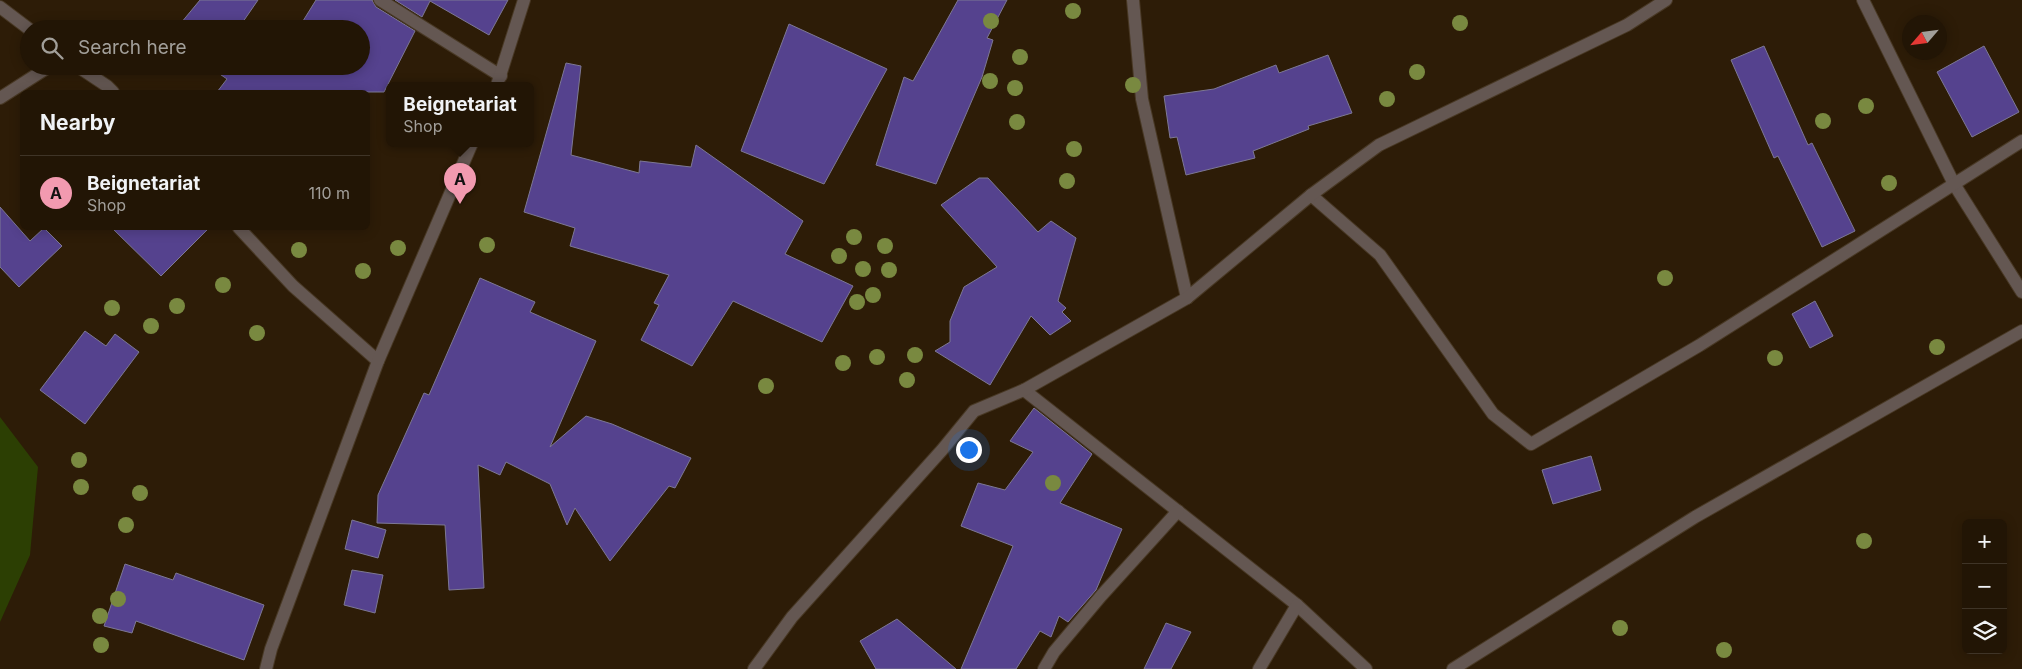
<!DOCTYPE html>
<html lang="en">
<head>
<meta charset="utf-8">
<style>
  :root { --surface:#221505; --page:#2a1e0f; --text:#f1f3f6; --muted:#a29f9a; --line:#3f3427; --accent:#f29ab0 }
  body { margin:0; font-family:Inter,sans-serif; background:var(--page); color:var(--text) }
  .controls { position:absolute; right:15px; bottom:15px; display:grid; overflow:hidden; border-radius:8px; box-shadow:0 2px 12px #0003 }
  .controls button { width:45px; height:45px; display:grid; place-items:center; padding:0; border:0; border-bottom:1px solid var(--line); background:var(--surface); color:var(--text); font:25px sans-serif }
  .compass { position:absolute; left:1902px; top:15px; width:45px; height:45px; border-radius:50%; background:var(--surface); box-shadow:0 2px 12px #0003; rotate:242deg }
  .you { position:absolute; left:968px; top:449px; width:18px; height:18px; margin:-12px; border:4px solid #fff; border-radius:50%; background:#1a73e8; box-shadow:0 0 0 8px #1a73e833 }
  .badge { display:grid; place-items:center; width:32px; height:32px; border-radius:50%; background:var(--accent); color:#111; font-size:16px; font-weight:700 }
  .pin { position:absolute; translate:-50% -41px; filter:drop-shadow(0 1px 2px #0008) }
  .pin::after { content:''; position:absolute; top:26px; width:18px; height:15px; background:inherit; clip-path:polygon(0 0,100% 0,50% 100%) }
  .popup { position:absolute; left:386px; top:82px; width:148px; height:65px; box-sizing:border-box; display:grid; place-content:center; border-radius:8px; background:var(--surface); filter:drop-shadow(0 1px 4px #0005); font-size:16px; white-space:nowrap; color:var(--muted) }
  .popup b { font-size:19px; color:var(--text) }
  .popup::after { content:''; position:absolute; left:50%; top:100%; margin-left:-10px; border:10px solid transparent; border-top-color:var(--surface) }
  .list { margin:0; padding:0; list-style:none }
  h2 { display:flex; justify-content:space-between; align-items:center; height:65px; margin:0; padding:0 20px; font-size:21px }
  h2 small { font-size:16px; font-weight:400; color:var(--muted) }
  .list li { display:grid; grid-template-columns:32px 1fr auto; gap:15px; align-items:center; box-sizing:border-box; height:75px; padding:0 20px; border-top:1px solid var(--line) }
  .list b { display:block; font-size:19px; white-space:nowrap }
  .list p { margin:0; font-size:16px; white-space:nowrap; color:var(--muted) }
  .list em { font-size:16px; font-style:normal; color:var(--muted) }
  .icon { flex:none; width:28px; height:28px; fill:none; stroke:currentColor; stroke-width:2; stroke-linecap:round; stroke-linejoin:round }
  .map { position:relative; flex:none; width:2022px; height:669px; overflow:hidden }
  .search { position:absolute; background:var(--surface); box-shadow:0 2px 12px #0003; left:20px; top:20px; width:350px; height:55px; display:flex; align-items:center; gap:12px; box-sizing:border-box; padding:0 18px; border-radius:28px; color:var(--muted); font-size:19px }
  .panel { position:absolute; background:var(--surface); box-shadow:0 2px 12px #0003; left:20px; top:90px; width:350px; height:140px; border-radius:8px }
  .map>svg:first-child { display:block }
</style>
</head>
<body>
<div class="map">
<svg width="2022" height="669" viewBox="0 0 2022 669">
  <rect width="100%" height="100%" fill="#2d1c07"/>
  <polygon fill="#2c3f03" points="0,417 38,467 30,555 0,622"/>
  <g fill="#55428e" stroke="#7d7894">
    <polygon points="200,0 258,0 238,29 176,29"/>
    <polygon points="316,0 372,0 376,7 415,31 384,92 217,92 227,79 211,68 212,66 361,66 361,29 298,29"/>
    <polygon points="395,0 508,0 489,35 430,1 422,17"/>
    <polygon points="958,0 1007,0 987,38 993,40 982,77 936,184 876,165 904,77 913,81"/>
    <polygon points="789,24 887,69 824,184 741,151"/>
    <polygon points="1764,46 1808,145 1812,143 1855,231 1822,247 1778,156 1774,158 1731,60"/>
    <polygon points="1984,46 2019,112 1972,137 1937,72"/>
    <polygon points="1328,55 1352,113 1308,126 1309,129 1253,151 1255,158 1186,175 1177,137 1170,138 1164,96 1214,89 1276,65 1279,73"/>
    <polygon points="566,63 581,66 571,155 639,173 640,161 691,167 696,145 803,221 785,254 853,286 822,342 733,301 692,366 641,340 659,305 654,303 669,275 570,246 575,228 524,212"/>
    <polygon points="979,178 988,178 1038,232 1051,221 1076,238 1058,301 1066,308 1062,312 1071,321 1050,335 1031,316 990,385 935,351 950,342 950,321 964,287 997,267 941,205"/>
    <polygon points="0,207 30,241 44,228 62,246 19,287 0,267"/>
    <polygon points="112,228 209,228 161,276"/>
    <polygon points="480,278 535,302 530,312 596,341 550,447 586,416 612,424 691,458 675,488 669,486 610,561 575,508 567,525 550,484 506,462 500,475 478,465 484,588 449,590 445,525 377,523 378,495 424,393 429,395"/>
    <polygon points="1815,301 1833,336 1810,348 1792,314"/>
    <polygon points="85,331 106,346 115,334 139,352 85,424 40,390"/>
    <polygon points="1034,408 1092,454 1060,503 1122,529 1096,590 1068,622 1059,616 1051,637 1040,631 1016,669 961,669 1013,546 961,526 978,483 1005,490 1033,452 1010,441"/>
    <polygon points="1591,456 1601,490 1553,504 1542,470"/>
    <polygon points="352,520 386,530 378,558 345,549"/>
    <polygon points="125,564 173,580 176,573 264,605 244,660 136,621 132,633 104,626"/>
    <polygon points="352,570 383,575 375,613 344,605"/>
    <polygon points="897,619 956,669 876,669 860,641"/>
    <polygon points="1166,623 1191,632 1171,669 1144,669"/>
  </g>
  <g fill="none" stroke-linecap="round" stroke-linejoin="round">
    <defs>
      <g id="minor">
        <polyline points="380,0 501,76"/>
        <polyline points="1133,0 1142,99 1187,298"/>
        <polyline points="1863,0 1954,184 2022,292"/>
        <polyline points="0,7 29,29"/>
        <polyline points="77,66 107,86 113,92"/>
        <polyline points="497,85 524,0"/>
        <polyline points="0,98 50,66"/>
        <polyline points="1311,195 1380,255 1493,414 1531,444 1700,345 2022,141"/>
        <polyline points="239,228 293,286 378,361"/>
        <polyline points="1024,390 1297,605 1366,669"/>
        <polyline points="266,669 271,649 378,361 472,143"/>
        <polyline points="754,669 792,617 942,450 974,411 1024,390 1187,298 1311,195 1379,145 1627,25 1666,0"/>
        <polyline points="1044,669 1054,652 1101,596 1178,511"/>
        <polyline points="1259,669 1297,605"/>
        <polyline points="1453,669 1695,517 2022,331"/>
      </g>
    </defs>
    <use href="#minor" stroke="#483824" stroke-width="14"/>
    <use href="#minor" stroke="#645752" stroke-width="12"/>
  </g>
  <g fill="#798940">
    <circle cx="1073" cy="11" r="8"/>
    <circle cx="991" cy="21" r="8"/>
    <circle cx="1460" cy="23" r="8"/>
    <circle cx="1020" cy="57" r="8"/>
    <circle cx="1417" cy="72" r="8"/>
    <circle cx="990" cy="81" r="8"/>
    <circle cx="1133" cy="85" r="8"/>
    <circle cx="1015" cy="88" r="8"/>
    <circle cx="1387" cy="99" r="8"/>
    <circle cx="1866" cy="106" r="8"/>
    <circle cx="1823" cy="121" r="8"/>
    <circle cx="1017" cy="122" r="8"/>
    <circle cx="1074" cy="149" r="8"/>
    <circle cx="1067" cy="181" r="8"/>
    <circle cx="1889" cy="183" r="8"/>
    <circle cx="854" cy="237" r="8"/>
    <circle cx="487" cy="245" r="8"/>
    <circle cx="885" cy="246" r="8"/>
    <circle cx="398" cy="248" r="8"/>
    <circle cx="299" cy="250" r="8"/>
    <circle cx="839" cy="256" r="8"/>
    <circle cx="863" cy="269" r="8"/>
    <circle cx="889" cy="270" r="8"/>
    <circle cx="363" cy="271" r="8"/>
    <circle cx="1665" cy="278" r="8"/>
    <circle cx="223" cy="285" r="8"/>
    <circle cx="873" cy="295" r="8"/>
    <circle cx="857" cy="302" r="8"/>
    <circle cx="177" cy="306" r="8"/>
    <circle cx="112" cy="308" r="8"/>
    <circle cx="151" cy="326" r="8"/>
    <circle cx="257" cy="333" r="8"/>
    <circle cx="1937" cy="347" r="8"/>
    <circle cx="915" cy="355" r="8"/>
    <circle cx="877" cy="357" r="8"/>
    <circle cx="1775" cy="358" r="8"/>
    <circle cx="843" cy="363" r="8"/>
    <circle cx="907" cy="380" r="8"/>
    <circle cx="766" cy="386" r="8"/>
    <circle cx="79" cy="460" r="8"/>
    <circle cx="1053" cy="483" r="8"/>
    <circle cx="81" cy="487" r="8"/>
    <circle cx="140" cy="493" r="8"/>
    <circle cx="126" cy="525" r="8"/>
    <circle cx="1864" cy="541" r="8"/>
    <circle cx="118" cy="599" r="8"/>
    <circle cx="100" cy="616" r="8"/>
    <circle cx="1620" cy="628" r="8"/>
    <circle cx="101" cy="645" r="8"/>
    <circle cx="1724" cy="650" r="8"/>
  </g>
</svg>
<div class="controls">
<button>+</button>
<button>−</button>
<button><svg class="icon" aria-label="layers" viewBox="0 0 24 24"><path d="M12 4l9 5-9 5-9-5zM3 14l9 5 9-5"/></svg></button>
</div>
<svg class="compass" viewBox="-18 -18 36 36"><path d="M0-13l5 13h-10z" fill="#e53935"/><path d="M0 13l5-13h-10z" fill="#a29f9a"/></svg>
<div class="you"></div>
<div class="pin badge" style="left:460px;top:204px">A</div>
<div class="popup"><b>Beignetariat</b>Shop</div>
<div class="search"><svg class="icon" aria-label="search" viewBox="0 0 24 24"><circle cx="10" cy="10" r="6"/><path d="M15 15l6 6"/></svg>Search here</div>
<section class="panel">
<h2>Nearby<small></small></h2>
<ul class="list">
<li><span class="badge">A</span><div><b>Beignetariat</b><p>Shop</p></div><em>110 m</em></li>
</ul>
</section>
</div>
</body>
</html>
